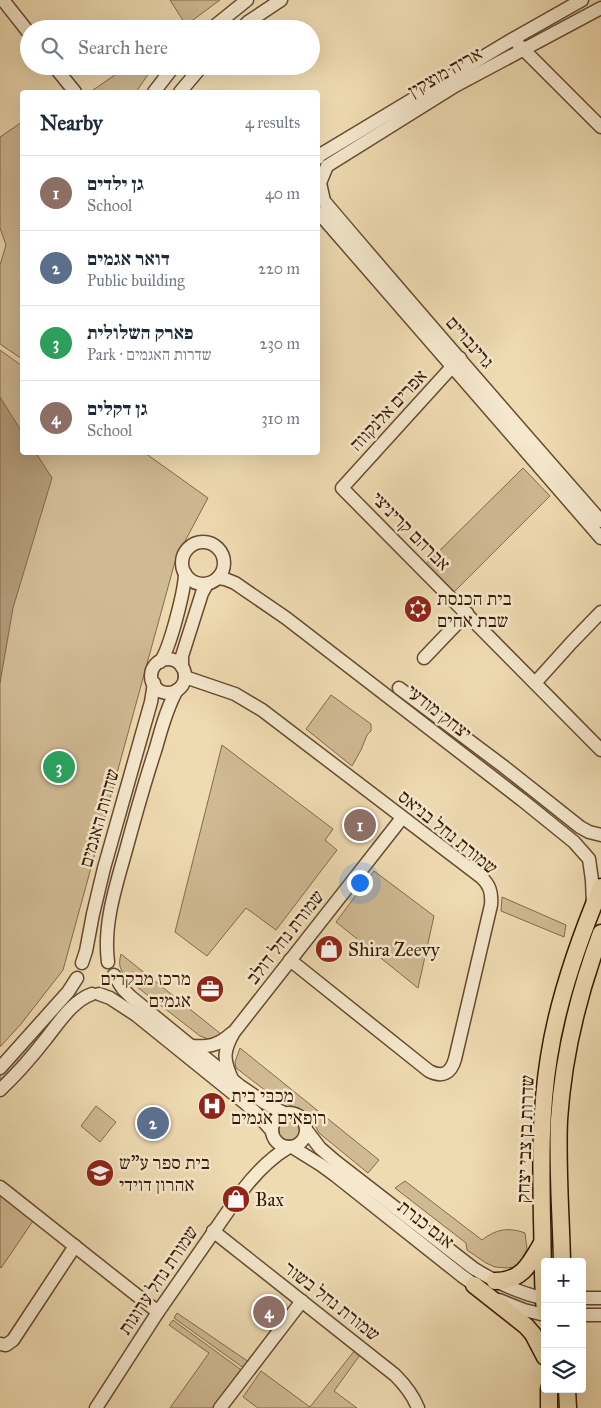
<!DOCTYPE html>
<html lang="en">
<head>
<meta charset="utf-8">
<style>
  :root { --surface:#fff; --page:#f2f2f3; --text:#1f2937; --muted:#747a83; --line:#e0e1e3; --accent:#8f2418 }
  body { margin:0; font-family:"IM FELL Great Primer","Frank Ruhl Libre",serif; background:var(--page); color:var(--text) }
  .controls { position:absolute; right:15px; bottom:15px; display:grid; overflow:hidden; border-radius:5px; box-shadow:0 5px 20px #0002 }
  .controls button { width:45px; height:45px; display:grid; place-items:center; padding:0; border:0; border-bottom:1px solid var(--line); background:var(--surface); color:var(--text); font:25px sans-serif }
  .you { position:absolute; left:359px; top:882px; width:18px; height:18px; margin:-12px; border:4px solid #fff; border-radius:50%; background:#1a73e8; box-shadow:0 0 0 8px #1a73e833 }
  .badge { display:grid; place-items:center; width:32px; height:32px; border-radius:50%; background:var(--accent); color:#fff; font-size:16px; font-weight:700 }
  .pin { position:absolute; translate:-50% -50%; border:2px solid #fff; box-shadow:0 1px 5px #0006 }
  .list { margin:0; padding:0; list-style:none }
  h2 { display:flex; justify-content:space-between; align-items:center; height:65px; margin:0; padding:0 20px; font-size:21px }
  h2 small { font-size:16px; font-weight:400; color:var(--muted) }
  .list li { display:grid; grid-template-columns:32px 1fr auto; gap:15px; align-items:center; box-sizing:border-box; height:75px; padding:0 20px; border-top:1px solid var(--line) }
  .list b { display:block; font-size:19px; white-space:nowrap }
  .list p { margin:0; font-size:16px; white-space:nowrap; color:var(--muted) }
  .list em { font-size:16px; font-style:normal; color:var(--muted) }
  .icon { flex:none; width:28px; height:28px; fill:none; stroke:currentColor; stroke-width:2; stroke-linecap:round; stroke-linejoin:round }
  .map { position:relative; flex:none; width:601px; height:1408px; overflow:hidden }
  .search { position:absolute; background:var(--surface); box-shadow:0 5px 20px #0002; left:20px; top:20px; width:300px; height:55px; display:flex; align-items:center; gap:12px; box-sizing:border-box; padding:0 18px; border-radius:28px; color:var(--muted); font-size:19px }
  .panel { position:absolute; background:var(--surface); box-shadow:0 5px 20px #0002; left:20px; top:90px; width:300px; height:365px; border-radius:5px }
  .map>svg:first-child { display:block }
</style>
</head>
<body>
<div class="map">
<svg width="601" height="1408" viewBox="0 0 601 1408">
  <rect width="100%" height="100%" fill="#efdbb2"/>
  <filter id="stains"><feTurbulence type="fractalNoise" baseFrequency=".004" numOctaves="4"/><feColorMatrix values="0 0 0 0 .2 0 0 0 0 .09 0 0 0 0 .02 0 0 0 .5 -.17"/></filter>
  <radialGradient id="worn" r=".72"><stop offset=".6" stop-color="#630" stop-opacity="0"/><stop offset="1" stop-color="#630" stop-opacity=".3"/></radialGradient>
  <g fill="#d0ba94" stroke="#846a4c">
    <polygon points="170,0 220,0 186,25"/>
    <polygon points="128,66 154,66 136,92 90,92"/>
    <polygon points="22,122 22,359 0,344 0,265 6,245 0,228 0,137"/>
    <polygon points="0,350 22,366 22,452 145,453 208,498 176,558 63,970 21,1024 0,1047"/>
    <polygon points="523,468 550,496 453,593 425,565"/>
    <polygon points="331,695 371,724 371,731 367,735 361,750 352,766 306,729"/>
    <polygon points="222,745 333,829 325,840 337,850 276,930 246,908 207,956 175,932"/>
    <polygon points="374,871 434,916 418,988 336,922"/>
    <polygon points="502,897 566,925 564,937 501,911"/>
    <path d="M121,954L221,1034L211,1040L200,1036L132,983C122,973 117,968 121,954Z"/>
    <polygon points="74,992 79,996 0,1084 0,1074"/>
    <polygon points="240,1048 379,1160 368,1173 319,1133 312,1119 306,1114 297,1108 279,1101 236,1068 235,1062"/>
    <polygon points="96,1106 116,1122 100,1142 81,1126"/>
    <circle cx="289" cy="1131" r="13"/>
    <path d="M405,1181L482,1240C496,1229 509,1227 525,1233L527,1249L520,1263L515,1267L506,1268L495,1267L486,1263L467,1250L466,1243L395,1188Z"/>
    <polygon points="0,1194 35,1218 1,1268 0,1267"/>
    <polygon points="177,1313 249,1362 245,1369 174,1318"/>
    <polygon points="173,1320 244,1372 218,1408 170,1408 209,1353 169,1325"/>
    <polygon points="355,1350 360,1355 334,1391 357,1408 258,1408 243,1397 261,1371 310,1407"/>
  </g>
  <polygon fill="#b19977" stroke="#816649" points="0,397 22,432 22,452 36,453 52,478 13,608 0,683"/>
  <g fill="none" stroke-linecap="round" stroke-linejoin="round">
    <defs>
      <g id="minor">
        <polyline points="3,0 29,33"/>
        <path d="M601,8L455,86L327,166L320,183L324,201C415,308 508,415 601,521"/>
        <polyline points="211,29 247,0"/>
        <polyline points="241,29 248,22 281,0"/>
        <polyline points="518,44 601,127"/>
        <polyline points="54,66 75,92"/>
        <polyline points="154,92 174,66"/>
        <polyline points="180,92 202,66"/>
        <polyline points="318,158 320,155 513,39 582,0"/>
        <polyline points="318,212 601,538"/>
        <polyline points="460,358 342,488 601,750"/>
        <circle cx="203" cy="563" r="21"/>
        <polyline points="218,578 225,579 235,583 286,618 522,800 574,842 589,859 592,880 593,904"/>
        <polyline points="424,658 467,613"/>
        <circle cx="168" cy="676" r="17"/>
        <path d="M160,662C170,649 185,589 185,573"/>
        <polyline points="182,667 182,656 202,593 207,584"/>
        <path d="M185,677L235,694L262,710L481,877C490,885 492,893 491,905L455,1059C451,1073 443,1078 429,1071L290,960"/>
        <polyline points="535,683 572,642 601,612"/>
        <polyline points="399,688 503,766 580,827 589,832 601,835"/>
        <path d="M108,962C103,924 116,886 126,850C135,817 144,784 155,751C161,731 166,709 177,690"/>
        <polyline points="82,963 86,951 93,914 104,868 151,702 154,683"/>
        <polyline points="114,975 123,989 131,997 240,1086 265,1103 286,1114"/>
        <polyline points="99,994 110,998 136,1015 245,1103 256,1113 272,1131"/>
        <path d="M191,1046C209,1047 218,1046 232,1033"/>
        <polyline points="0,1068 68,992 77,978"/>
        <path d="M232,1079C223,1059 223,1051 234,1032L402,818"/>
        <path d="M0,1090C16,1075 31,1058 45,1040C58,1024 72,1001 92,994"/>
        <circle cx="289" cy="1130" r="17"/>
        <path d="M307,1131L320,1148L335,1161L473,1268C495,1282 520,1293 545,1299"/>
        <polyline points="292,1147 321,1165 336,1176 462,1276 482,1290"/>
        <polyline points="0,1187 158,1312"/>
        <path d="M213,1231L395,1375C405,1385 413,1395 418,1408"/>
        <polyline points="582,1298 601,1298"/>
        <polyline points="499,1300 524,1310 545,1315"/>
        <polyline points="582,1315 601,1315"/>
        <polyline points="0,1344 6,1345 13,1340 75,1246"/>
        <path d="M96,1408L158,1312L242,1191C255,1174 270,1158 289,1147"/>
        <polyline points="220,1408 302,1301"/>
      </g>
      <g id="major">
        <path d="M562,1262C561,1215 557,1167 559,1120C563,1057 579,992 601,933"/>
        <path d="M495,1281C522,1281 530,1264 542,1243"/>
        <polyline points="474,1285 526,1326 533,1334 545,1357"/>
        <path d="M545,1311C542,1281 543,1250 542,1220C541,1164 540,1113 549,1057C558,999 578,942 601,887"/>
        <polyline points="549,1389 549,1408"/>
        <polyline points="567,1389 568,1408"/>
      </g>
    </defs>
    <use href="#minor" stroke="#664a30" stroke-width="15"/>
    <use href="#major" stroke="#391a04" stroke-width="19"/>
    <use href="#minor" stroke="#f5e8cd" stroke-width="12"/>
    <use href="#major" stroke="#efdbb2" stroke-width="16"/>
  </g>
  <defs>
    <symbol id="synagogue-disc" viewBox="-11 -11 22 22"><circle r="9.5" fill="#8f2418" stroke="#f5e8cd"/><path d="M0-6.5L5.6 3.2H-5.6ZM0 6.5L5.6-3.2H-5.6Z" fill="#fff"/></symbol>
    <symbol id="shop-disc" viewBox="-11 -11 22 22"><circle r="9.5" fill="#8f2418" stroke="#f5e8cd"/><path d="M-5-2.5h2.3a2.7 3.5 0 0 1 5.4 0H5L5.5 6h-11ZM-1.5-2.5h3a1.5 2.3 0 0 0-3 0Z" fill="#fff"/></symbol>
    <symbol id="office-disc" viewBox="-11 -11 22 22"><circle r="9.5" fill="#8f2418" stroke="#f5e8cd"/><path d="M-6-3h4V-5.5h4V-3h4V5H-6ZM-1-4.5V-3h2v-1.5ZM-6 0V1H6V0Z" fill="#fff"/></symbol>
    <symbol id="hospital-disc" viewBox="-11 -11 22 22"><circle r="9.5" fill="#8f2418" stroke="#f5e8cd"/><path d="M-5-5h3v3.5h4V-5h3V5h-3V1.5h-4V5h-3Z" fill="#fff"/></symbol>
    <symbol id="school-disc" viewBox="-11 -11 22 22"><circle r="9.5" fill="#8f2418" stroke="#f5e8cd"/><path d="M0-5L7-2L0 1L-7-2ZM-4 1L0 2.5L4 1V4Q0 6-4 4Z" fill="#fff"/></symbol>
  </defs>
  <g fill-rule="evenodd">
    <use href="#synagogue-disc" x="402" y="593" width="32" height="32"/>
    <use href="#shop-disc" x="313" y="933" width="32" height="32"/>
    <use href="#office-disc" x="194" y="973" width="32" height="32"/>
    <use href="#hospital-disc" x="196" y="1090" width="32" height="32"/>
    <use href="#school-disc" x="84" y="1157" width="32" height="32"/>
    <use href="#shop-disc" x="220" y="1183" width="32" height="32"/>
  </g>
  <g text-anchor="middle" dominant-baseline="central" stroke-width="5" stroke-linejoin="round" paint-order="stroke">
    <g font-size="19" fill="#391a04" stroke="#f5e8cd">
      <text transform="translate(445 72) rotate(-30)">אריה מוצקין</text>
      <text transform="translate(470 342) rotate(49)">גרינבויים</text>
      <text transform="translate(388 410) rotate(-47)">אפרים אלנקווה</text>
      <text transform="translate(411 531) rotate(45)">אברהם קריניצי</text>
      <text transform="translate(439 712) rotate(38)">יצחק מודעי</text>
      <text transform="translate(99 818) rotate(-74)">שדרות האגמים</text>
      <text transform="translate(448 832) rotate(39)">שמורת נחל בניאס</text>
      <text transform="translate(285 937) rotate(-52)">שמורת נחל דולב</text>
      <text transform="translate(525 1139) rotate(-88)">שדרות בן צבי יצחק</text>
      <text transform="translate(426 1224) rotate(38)">אגם כנרת</text>
      <text transform="translate(158 1280) rotate(-56)">שמורת נחל ערוגות</text>
      <text transform="translate(332 1301) rotate(38)">שמורת נחל בשור</text>
    </g>
    <g font-size="19" fill="#391a04" stroke="#f5e8cd" text-anchor="start">
      <text x="437" y="598">בית הכנסת<tspan x="437" dy="22">שבת אחים</tspan></text>
      <text x="348" y="949">Shira Zeevy</text>
      <text x="191" y="978" text-anchor="end">מרכז מבקרים<tspan x="191" dy="22">אגמים</tspan></text>
      <text x="231" y="1095">מכבי בית<tspan x="231" dy="22">רופאים אגמים</tspan></text>
      <text x="119" y="1162">בית ספר ע"ש<tspan x="119" dy="22">אהרון דוידי</tspan></text>
      <text x="255" y="1199">Bax</text>
    </g>
  </g>
  <rect width="100%" height="100%" filter="url(#stains)"/>
  <rect width="100%" height="100%" fill="url(#worn)"/>
</svg>
<div class="controls">
<button>+</button>
<button>−</button>
<button><svg class="icon" aria-label="layers" viewBox="0 0 24 24"><path d="M12 4l9 5-9 5-9-5zM3 14l9 5 9-5"/></svg></button>
</div>
<div class="you"></div>
<div class="pin badge" style="left:360px;top:825px;background:#8d6e63">1</div>
<div class="pin badge" style="left:153px;top:1123px;background:#5c6f8a">2</div>
<div class="pin badge" style="left:59px;top:767px;background:#2e9e5b">3</div>
<div class="pin badge" style="left:269px;top:1312px;background:#8d6e63">4</div>
<div class="search"><svg class="icon" aria-label="search" viewBox="0 0 24 24"><circle cx="10" cy="10" r="6"/><path d="M15 15l6 6"/></svg>Search here</div>
<section class="panel">
<h2>Nearby<small>4 results</small></h2>
<ul class="list">
<li><span class="badge" style="background:#8d6e63">1</span><div><b>גן ילדים</b><p>School</p></div><em>40 m</em></li>
<li><span class="badge" style="background:#5c6f8a">2</span><div><b>דואר אגמים</b><p>Public building</p></div><em>220 m</em></li>
<li><span class="badge" style="background:#2e9e5b">3</span><div><b>פארק השלולית</b><p>Park · שדרות האגמים</p></div><em>230 m</em></li>
<li><span class="badge" style="background:#8d6e63">4</span><div><b>גן דקלים</b><p>School</p></div><em>310 m</em></li>
</ul>
</section>
</div>
</body>
</html>
